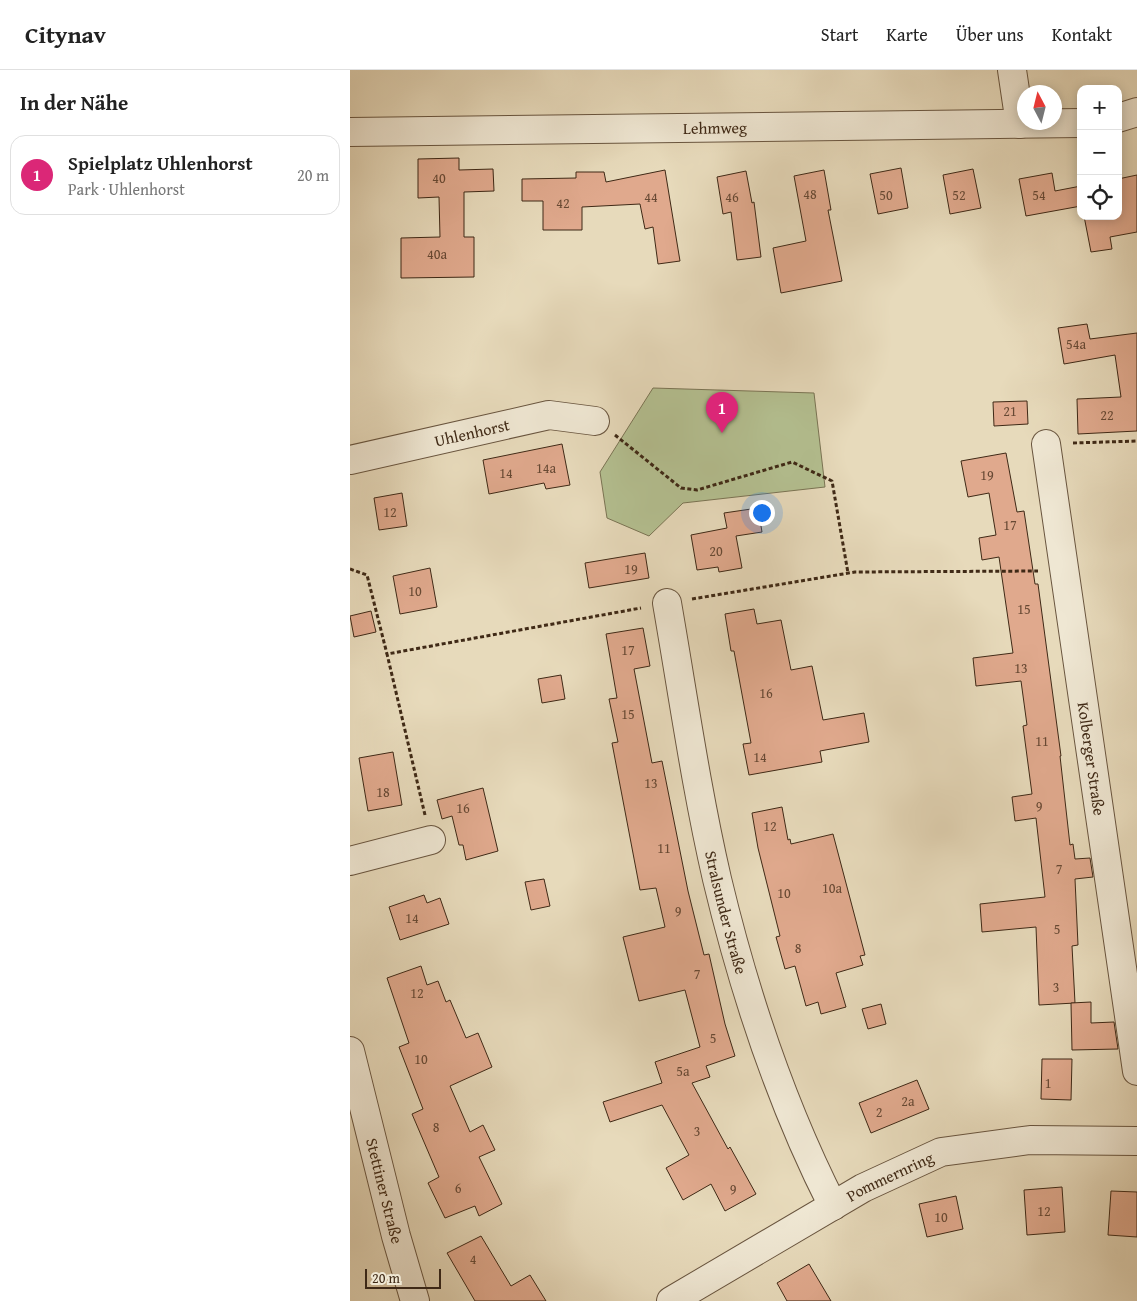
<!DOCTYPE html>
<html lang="de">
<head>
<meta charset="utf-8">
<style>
  :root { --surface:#fff; --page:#f2f2f2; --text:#222; --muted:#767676; --line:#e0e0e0; --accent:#db2777 }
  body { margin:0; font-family:"Gentium Book Plus",serif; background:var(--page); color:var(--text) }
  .controls { position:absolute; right:15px; top:15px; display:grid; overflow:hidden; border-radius:10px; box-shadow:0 2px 12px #0003 }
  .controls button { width:45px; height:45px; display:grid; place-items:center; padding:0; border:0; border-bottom:1px solid var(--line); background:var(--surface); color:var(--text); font:25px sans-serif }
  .compass { position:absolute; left:667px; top:15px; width:45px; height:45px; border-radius:50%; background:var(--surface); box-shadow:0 2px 12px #0003; rotate:353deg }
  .scale { position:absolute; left:15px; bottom:12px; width:76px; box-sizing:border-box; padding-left:5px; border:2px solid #3f2916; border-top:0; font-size:14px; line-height:18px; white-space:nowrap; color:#3f2916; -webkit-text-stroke:4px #efe7d3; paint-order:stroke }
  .you { position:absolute; left:411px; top:442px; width:18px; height:18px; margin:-12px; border:4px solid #fff; border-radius:50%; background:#1a73e8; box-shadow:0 0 0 8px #1a73e833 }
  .badge { display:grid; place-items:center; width:32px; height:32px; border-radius:50%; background:var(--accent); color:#fff; font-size:16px; font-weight:700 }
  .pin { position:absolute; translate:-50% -41px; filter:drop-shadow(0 1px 2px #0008) }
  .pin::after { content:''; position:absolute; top:26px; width:18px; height:15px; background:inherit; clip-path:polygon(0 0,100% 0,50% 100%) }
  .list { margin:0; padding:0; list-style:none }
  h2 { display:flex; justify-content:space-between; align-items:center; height:65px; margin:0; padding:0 20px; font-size:21px }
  h2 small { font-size:16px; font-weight:400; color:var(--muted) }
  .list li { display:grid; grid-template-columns:32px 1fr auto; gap:15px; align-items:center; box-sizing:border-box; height:80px; margin:0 10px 10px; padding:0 10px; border:1px solid var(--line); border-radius:15px }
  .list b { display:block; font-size:19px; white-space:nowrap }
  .list p { margin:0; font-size:16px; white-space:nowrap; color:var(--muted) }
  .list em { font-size:16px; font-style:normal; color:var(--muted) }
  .icon { flex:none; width:28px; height:28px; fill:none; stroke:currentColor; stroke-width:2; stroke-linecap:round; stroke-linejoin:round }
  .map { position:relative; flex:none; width:787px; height:1231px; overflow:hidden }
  header { display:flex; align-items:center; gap:30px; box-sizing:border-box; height:70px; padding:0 25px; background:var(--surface); border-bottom:1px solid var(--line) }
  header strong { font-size:24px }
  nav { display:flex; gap:28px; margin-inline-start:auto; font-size:18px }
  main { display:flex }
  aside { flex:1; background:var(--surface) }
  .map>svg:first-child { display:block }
</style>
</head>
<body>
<header>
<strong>Citynav</strong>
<nav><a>Start</a><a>Karte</a><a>Über uns</a><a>Kontakt</a></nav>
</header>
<main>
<aside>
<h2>In der Nähe<small></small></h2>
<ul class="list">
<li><span class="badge">1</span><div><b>Spielplatz Uhlenhorst</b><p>Park · Uhlenhorst</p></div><em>20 m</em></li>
</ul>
</aside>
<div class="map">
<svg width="787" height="1231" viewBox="0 0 787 1231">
  <rect width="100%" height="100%" fill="#e7dabb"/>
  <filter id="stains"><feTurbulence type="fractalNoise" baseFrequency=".004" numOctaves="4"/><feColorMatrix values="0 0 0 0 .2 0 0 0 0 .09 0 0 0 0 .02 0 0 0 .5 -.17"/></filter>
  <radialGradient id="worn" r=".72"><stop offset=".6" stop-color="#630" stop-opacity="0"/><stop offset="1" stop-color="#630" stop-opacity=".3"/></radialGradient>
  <polygon fill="#b4c091" stroke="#7a7454" points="303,318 464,323 475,417 333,433 299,466 257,448 250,402"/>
  <g fill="#e0a98d" stroke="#3f2916">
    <polygon points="109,88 109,100 143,99 144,121 114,122 114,167 124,167 124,207 51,208 51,168 90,167 89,127 68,128 68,89"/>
    <polygon points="551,98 558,138 528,144 520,104"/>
    <polygon points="623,99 631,138 600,144 593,105"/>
    <polygon points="315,100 330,191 308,194 303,157 295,159 290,134 232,137 232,160 193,160 193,131 172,131 172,109 226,108 226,102 254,102 256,112"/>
    <polygon points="474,100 481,140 478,140 492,211 431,223 423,178 456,171 444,106"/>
    <polygon points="396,101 402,133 404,132 411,187 387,190 381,142 373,144 367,107"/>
    <polygon points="702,103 705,121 731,116 731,136 676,146 669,109"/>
    <polygon points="787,105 787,162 760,167 762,179 741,182 734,146 768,146 768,109"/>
    <polygon points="737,254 740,269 787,263 787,361 728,364 727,329 771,327 765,285 714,294 708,258"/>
    <polygon points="677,331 678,354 644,356 643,332"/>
    <polygon points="212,374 220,415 196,419 194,413 139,424 133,390"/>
    <polygon points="656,383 667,442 674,441 685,514 688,514 711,686 710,686 720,775 723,774 725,789 740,788 743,807 725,809 728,875 722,876 725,933 689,935 686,857 632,862 630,834 695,827 686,748 665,751 662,727 682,724 673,656 677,655 671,611 626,616 623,588 663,583 649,487 632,490 629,468 646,465 639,423 618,427 611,391"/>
    <polygon points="52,423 57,456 29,460 24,428"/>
    <polygon points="408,438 412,462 386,466 392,498 369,502 368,497 347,500 341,465 377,458 374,443"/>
    <polygon points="295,483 299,508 239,518 235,493"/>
    <polygon points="80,498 87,537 50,544 43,506"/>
    <polygon points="404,539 407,554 431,550 441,600 462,596 473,650 514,643 519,672 470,681 472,692 399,705 393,674 401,673 384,581 381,581 375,544"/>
    <polygon points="21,541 26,562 4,567 0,546"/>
    <polygon points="293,558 300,596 284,599 302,693 312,691 338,821 354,885 359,884 375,954 385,986 356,996 360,1007 342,1013 378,1079 380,1077 406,1124 375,1141 361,1114 333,1130 316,1098 339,1085 312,1035 260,1052 253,1032 312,1013 305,992 350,977 335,920 289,931 273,867 315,857 306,818 290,820 262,673 268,672 259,629 267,628 256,564"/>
    <polygon points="211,605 215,629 192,633 188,609"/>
    <polygon points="43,682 52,735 18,741 9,688"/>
    <polygon points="133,718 148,781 116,790 113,775 109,775 102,746 92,749 87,730"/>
    <polygon points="432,737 438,770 440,769 441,774 483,764 515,885 510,886 513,895 486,903 496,937 471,944 468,932 456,936 445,896 435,899 426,867 430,866 408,778 402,743"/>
    <polygon points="194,809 200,836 181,840 175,812"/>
    <polygon points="74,825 77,833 90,828 99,854 50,870 39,837"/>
    <polygon points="71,896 77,915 88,911 96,932 100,930 116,968 128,963 142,997 100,1016 120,1062 133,1055 145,1080 129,1087 152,1134 129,1146 125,1136 95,1148 78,1113 89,1107 62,1044 73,1039 49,977 59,973 37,908"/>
    <polygon points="741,932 741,953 764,952 768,979 722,980 721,933"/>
    <polygon points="531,934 536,954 518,959 512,939"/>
    <polygon points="692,989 722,989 721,1030 691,1029"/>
    <polygon points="567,1010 579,1039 521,1063 509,1033"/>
    <polygon points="712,1117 715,1162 677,1165 674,1120"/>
    <polygon points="761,1121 787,1122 787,1167 758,1165"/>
    <polygon points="606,1126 613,1159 577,1167 569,1134"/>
    <polygon points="131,1166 161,1216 180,1205 196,1231 125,1231 97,1183"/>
    <polygon points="459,1194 481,1231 437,1231 427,1213"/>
  </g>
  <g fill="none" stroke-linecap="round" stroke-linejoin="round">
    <defs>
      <g id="minor">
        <polyline points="662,0 670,54"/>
        <path id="s1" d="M696,374L787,1001"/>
        <path id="s2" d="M0,390L199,345L245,351"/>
        <path id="s3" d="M317,533C333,625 346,718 367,809C394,922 430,1032 483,1136"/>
        <polyline points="0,791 81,770"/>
        <path id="s4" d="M0,981L46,1166L65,1231"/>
        <path id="s5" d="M321,1231L513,1118L591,1082L680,1070L787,1071"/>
      </g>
      <g id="tertiary">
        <polyline points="768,48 787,42"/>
        <path id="s6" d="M0,62L731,53"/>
      </g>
    </defs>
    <use href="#minor" stroke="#69553f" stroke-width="30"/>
    <use href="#tertiary" stroke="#69553f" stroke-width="30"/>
    <g stroke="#3f2916" stroke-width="3" stroke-dasharray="4 2.5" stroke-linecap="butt">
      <polyline points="265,365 331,418 347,420 442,392 482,411 498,503"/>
      <polyline points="723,373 787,371"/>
      <polyline points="0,499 17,505 37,584"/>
      <polyline points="342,529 505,502 688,501"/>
      <polyline points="75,745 37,584 291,538"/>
    </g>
    <use href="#minor" stroke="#efe7d3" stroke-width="28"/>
    <use href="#tertiary" stroke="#efe7d3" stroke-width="28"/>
  </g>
  <g text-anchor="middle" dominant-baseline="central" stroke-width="4.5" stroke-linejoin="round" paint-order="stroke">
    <g font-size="14" fill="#674934">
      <text x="89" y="108">40</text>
      <text x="460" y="124">48</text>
      <text x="536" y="125">50</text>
      <text x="609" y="125">52</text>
      <text x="689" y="125">54</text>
      <text x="301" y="127">44</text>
      <text x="382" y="127">46</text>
      <text x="213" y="133">42</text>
      <text x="87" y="184">40a</text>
      <text x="726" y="274">54a</text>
      <text x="660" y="341">21</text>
      <text x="757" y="345">22</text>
      <text x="196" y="398">14a</text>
      <text x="156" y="403">14</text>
      <text x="637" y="405">19</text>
      <text x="40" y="442">12</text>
      <text x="660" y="455">17</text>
      <text x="366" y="481">20</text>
      <text x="281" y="499">19</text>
      <text x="65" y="521">10</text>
      <text x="674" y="539">15</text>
      <text x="278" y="580">17</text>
      <text x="671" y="598">13</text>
      <text x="416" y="623">16</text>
      <text x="278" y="644">15</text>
      <text x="692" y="671">11</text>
      <text x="410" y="687">14</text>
      <text x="301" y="713">13</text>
      <text x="33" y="722">18</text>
      <text x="689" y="736">9</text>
      <text x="113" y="738">16</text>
      <text x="420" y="756">12</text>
      <text x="314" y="778">11</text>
      <text x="709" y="799">7</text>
      <text x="482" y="818">10a</text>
      <text x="434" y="823">10</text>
      <text x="328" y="841">9</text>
      <text x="62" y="848">14</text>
      <text x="707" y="859">5</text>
      <text x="448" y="878">8</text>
      <text x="347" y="904">7</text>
      <text x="706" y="917">3</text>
      <text x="67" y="923">12</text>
      <text x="363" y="968">5</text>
      <text x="71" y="989">10</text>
      <text x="333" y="1001">5a</text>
      <text x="698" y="1013">1</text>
      <text x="558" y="1031">2a</text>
      <text x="529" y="1042">2</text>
      <text x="86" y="1057">8</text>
      <text x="347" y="1061">3</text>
      <text x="108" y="1118">6</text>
      <text x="383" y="1119">9</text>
      <text x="694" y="1141">12</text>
      <text x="591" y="1147">10</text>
      <text x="123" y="1189">4</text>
    </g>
    <g font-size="16" fill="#3f2916" stroke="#efe7d3">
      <text stroke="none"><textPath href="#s6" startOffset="365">Lehmweg</textPath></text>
      <text stroke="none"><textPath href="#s2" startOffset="125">Uhlenhorst</textPath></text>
      <text stroke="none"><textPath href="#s1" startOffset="318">Kolberger Straße</textPath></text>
      <text stroke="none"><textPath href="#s3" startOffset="315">Stralsunder Straße</textPath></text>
      <text stroke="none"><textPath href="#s5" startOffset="252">Pommernring</textPath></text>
      <text stroke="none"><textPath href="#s4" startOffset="144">Stettiner Straße</textPath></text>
    </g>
  </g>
  <rect width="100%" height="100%" filter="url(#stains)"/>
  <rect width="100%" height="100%" fill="url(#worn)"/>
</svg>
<div class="controls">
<button>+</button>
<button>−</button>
<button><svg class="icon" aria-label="locate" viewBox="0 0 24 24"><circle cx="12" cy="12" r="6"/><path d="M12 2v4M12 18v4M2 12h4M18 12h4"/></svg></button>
</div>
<svg class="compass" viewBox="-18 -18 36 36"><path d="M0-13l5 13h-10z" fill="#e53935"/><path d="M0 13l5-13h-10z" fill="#767676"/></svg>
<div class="scale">20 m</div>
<div class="you"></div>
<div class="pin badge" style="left:372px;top:363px">1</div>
</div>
</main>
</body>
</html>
